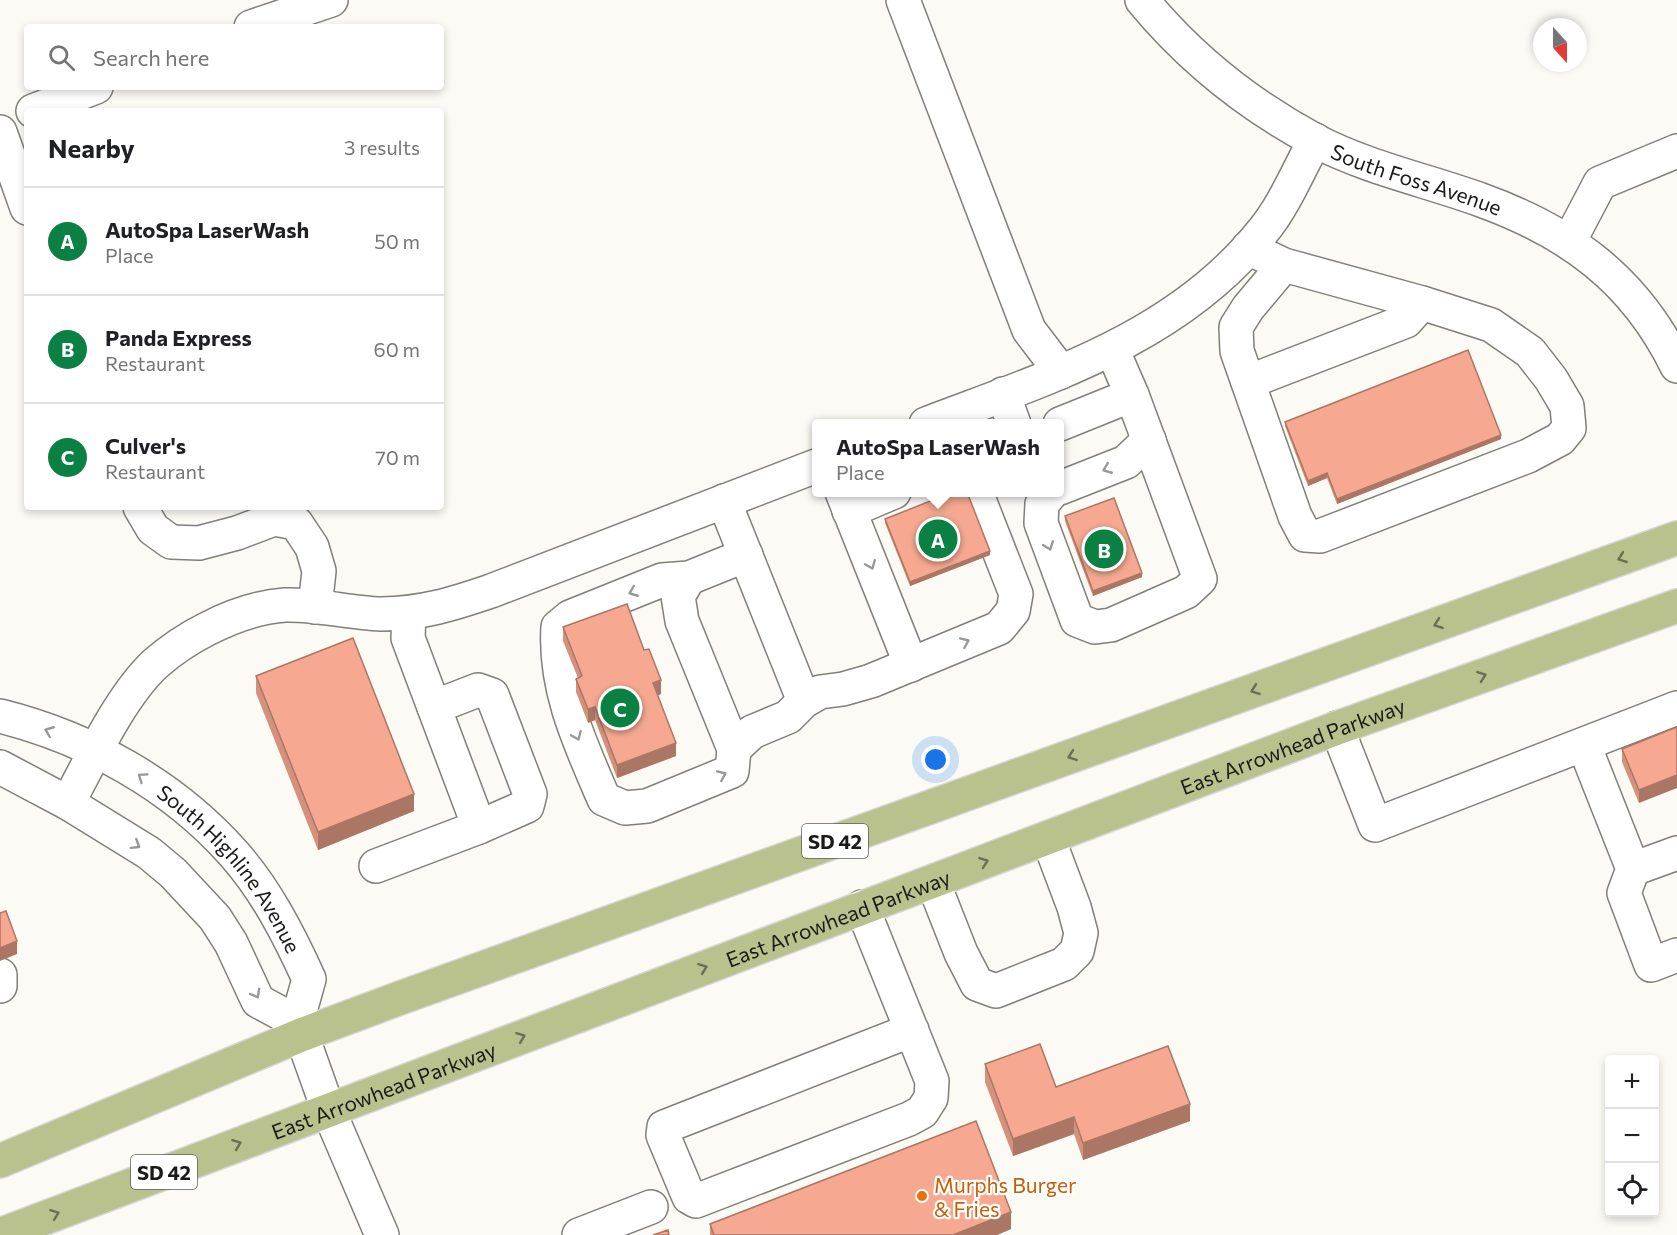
<!DOCTYPE html>
<html lang="en">
<head>
<meta charset="utf-8">
<style>
  :root { --surface:#fff; --page:#f2f2f2; --text:#202124; --muted:#757577; --line:#e0e0e0; --accent:#0b8043 }
  body { margin:0; font-family:Commissioner,sans-serif; background:var(--page); color:var(--text) }
  .controls { position:absolute; right:18px; bottom:18px; display:grid; overflow:hidden; border-radius:6px; box-shadow:0 3px 9px #0003 }
  .controls button { width:54px; height:54px; display:grid; place-items:center; padding:0; border:0; border-bottom:2px solid var(--line); background:var(--surface); color:var(--text); font:30px sans-serif }
  .compass { position:absolute; left:1533px; top:18px; width:54px; height:54px; border-radius:50%; background:var(--surface); box-shadow:0 3px 9px #0003; rotate:159deg }
  .you { position:absolute; left:936px; top:760px; width:21px; height:21px; margin:-15px; border:4px solid #fff; border-radius:50%; background:#1a73e8; box-shadow:0 0 0 9px #1a73e833 }
  .badge { display:grid; place-items:center; width:39px; height:39px; border-radius:50%; background:var(--accent); color:#fff; font-size:20px; font-weight:700 }
  .pin { position:absolute; translate:-50% -50%; border:3px solid #fff; box-shadow:0 2px 6px #0006 }
  .popup { position:absolute; left:812px; top:419px; width:252px; height:78px; box-sizing:border-box; display:grid; place-content:center; border-radius:6px; background:var(--surface); filter:drop-shadow(0 2px 4px #0005); font-size:20px; white-space:nowrap; color:var(--muted) }
  .popup b { font-size:22px; color:var(--text) }
  .popup::after { content:''; position:absolute; left:50%; top:100%; margin-left:-12px; border:12px solid transparent; border-top-color:var(--surface) }
  .list { margin:0; padding:0; list-style:none }
  h2 { display:flex; justify-content:space-between; align-items:center; height:78px; margin:0; padding:0 24px; font-size:26px }
  h2 small { font-size:20px; font-weight:400; color:var(--muted) }
  .list li { display:grid; grid-template-columns:39px 1fr auto; gap:18px; align-items:center; box-sizing:border-box; height:108px; padding:0 24px; border-top:2px solid var(--line) }
  .list b { display:block; font-size:22px; white-space:nowrap }
  .list p { margin:0; font-size:20px; white-space:nowrap; color:var(--muted) }
  .list em { font-size:20px; font-style:normal; color:var(--muted) }
  .icon { flex:none; width:33px; height:33px; fill:none; stroke:currentColor; stroke-width:2; stroke-linecap:round; stroke-linejoin:round }
  .map { position:relative; flex:none; width:1677px; height:1235px; overflow:hidden }
  .search { position:absolute; background:var(--surface); box-shadow:0 3px 9px #0003; left:24px; top:24px; width:420px; height:66px; display:flex; align-items:center; gap:15px; box-sizing:border-box; padding:0 21px; border-radius:6px; color:var(--muted); font-size:22px }
  .panel { position:absolute; background:var(--surface); box-shadow:0 3px 9px #0003; left:24px; top:108px; width:420px; height:402px; border-radius:6px }
  .map>svg:first-child { display:block }
</style>
</head>
<body>
<div class="map">
<svg width="1677" height="1235" viewBox="0 0 1677 1235">
  <rect width="100%" height="100%" fill="#fbfaf5"/>
  <g fill="none" stroke-linecap="round" stroke-linejoin="round">
    <defs>
      <g id="minor">
        <polyline points="903,0 1029,330 1061,372"/>
        <path id="s1" d="M1142,0C1189,57 1249,105 1314,140C1367,168 1426,180 1481,200C1570,232 1635,280 1677,366"/>
        <polyline points="251,27 331,0"/>
        <polyline points="33,111 96,87"/>
        <polyline points="0,132 27,208"/>
        <polyline points="1569,242 1600,183 1677,151"/>
        <polyline points="1248,248 1284,265 1422,303 1491,325 1530,352 1551,379 1567,406 1569,428 1560,439 1528,456 1320,536 1305,535 1295,516 1237,351 1236,327 1248,308 1284,265"/>
        <polyline points="1248,382 1406,321 1422,303"/>
        <polyline points="1003,394 1014,424"/>
        <path d="M926,424C1049,377 1178,338 1263,231C1284,206 1299,169 1315,140"/>
        <polyline points="1060,424 1132,395"/>
        <polyline points="1060,488 1126,462 1149,440"/>
        <polyline points="842,492 911,665"/>
        <polyline points="1052,492 1042,504 1041,523 1077,620 1095,627 1111,625 1186,592 1200,579 1132,395 1112,349"/>
        <polyline points="724,501 804,701"/>
        <polyline points="140,507 153,529 171,542 199,543 237,533 274,519 296,523 312,547 319,571 315,607"/>
        <polyline points="849,511 894,492"/>
        <path d="M689,578L662,580L570,617L558,627C554,689 580,743 604,799L625,808L647,806L732,771L734,749L682,621L678,596L689,578L746,555"/>
        <polyline points="409,613 408,638 479,827"/>
        <path id="s2" d="M0,716C88,738 173,785 234,854C266,890 289,935 309,979L297,1022L328,1109L382,1235"/>
        <polyline points="1337,728 1375,825 1677,708"/>
        <polyline points="1584,745 1633,869 1624,893 1651,965 1677,955"/>
        <polyline points="734,749 752,732 788,717 804,701 820,692 843,689 871,681 999,628 1013,611 1016,594 976,492"/>
        <polyline points="0,767 68,803 149,853 173,873 215,918 231,943 258,1001 297,1022"/>
        <path d="M68,803C91,760 120,697 155,664C171,650 189,638 207,629C232,616 258,607 285,605C317,604 349,613 381,614C421,614 453,604 491,591L816,466"/>
        <polyline points="376,866 479,827 527,806 530,794 492,695 478,690 434,707"/>
        <polyline points="1633,869 1677,853"/>
        <polyline points="933,882 961,953 977,984 996,991 1064,964 1077,951 1081,933 1074,907 1048,838"/>
        <polyline points="862,907 932,1081 931,1098 922,1112 909,1119 696,1201 689,1197 663,1135 664,1127 912,1030"/>
        <polyline points="0,975 0,986"/>
        <polyline points="579,1235 651,1207"/>
      </g>
      <g id="major">
        <polyline points="0,1161 301,1035 400,998 1677,538"/>
        <path id="s3" d="M0,1235L1337,728L1677,606"/>
      </g>
    </defs>
    <use href="#minor" stroke="#807f7a" stroke-width="36"/>
    <use href="#major" stroke="#d6d6d6" stroke-width="36"/>
    <use href="#minor" stroke="#fff" stroke-width="33"/>
    <use href="#major" stroke="#b9c18c" stroke-width="33"/>
  </g>
  <g fill="#d4917c">
    <polygon points="1285,422 1501,439 1337,504 1327,478 1308,486 1285,426"/>
    <polygon points="1065,516 1142,577 1093,596 1065,521"/>
    <polygon points="885,519 990,555 910,586 885,523"/>
    <polygon points="563,627 661,694 658,695 676,756 617,778 595,720 588,723 576,692 576,679 578,678 563,641"/>
    <polygon points="256,676 414,811 318,850 256,693"/>
    <polygon points="1677,727 1639,803 1622,762 1622,749"/>
    <polygon points="985,1064 1056,1087 1190,1121 1083,1160 1074,1134 1013,1156 985,1082"/>
    <polygon points="710,1224 1011,1229 997,1235 710,1235"/>
  </g>
  <g fill="#ac7665">
    <polygon points="1501,435 1501,439 1337,504 1337,499"/>
    <polygon points="1327,473 1327,478 1308,486 1308,481"/>
    <polygon points="990,551 990,555 910,586 910,582"/>
    <polygon points="1142,573 1142,577 1093,596 1093,591"/>
    <polygon points="661,680 661,694 653,697 653,683"/>
    <polygon points="595,707 595,720 588,723 588,709"/>
    <polygon points="676,743 676,756 617,778 617,765"/>
    <polygon points="1677,775 1677,788 1639,803 1639,790"/>
    <polygon points="414,794 414,811 318,850 318,832"/>
    <polygon points="17,941 17,954 0,961 0,948"/>
    <polygon points="1190,1104 1190,1121 1083,1160 1083,1143"/>
    <polygon points="1074,1117 1074,1134 1013,1156 1013,1139"/>
    <polygon points="1011,1212 1011,1229 997,1235 953,1235"/>
  </g>
  <g fill="#f6a990" stroke="#ac7665" stroke-width="1.5">
    <polygon points="1468,350 1501,435 1337,499 1327,473 1308,481 1285,422"/>
    <polygon points="953,492 967,492 990,551 910,582 885,519"/>
    <polygon points="1114,498 1142,573 1093,591 1065,516"/>
    <polygon points="627,604 644,650 649,649 661,680 653,683 676,743 617,765 595,707 588,709 576,679 582,676 563,627"/>
    <polygon points="353,638 414,794 318,832 256,676"/>
    <polygon points="1677,727 1677,775 1639,790 1622,749"/>
    <polygon points="6,911 17,941 0,948 0,913"/>
    <polygon points="1040,1044 1056,1087 1168,1046 1190,1104 1083,1143 1074,1117 1013,1139 985,1064"/>
    <polygon points="976,1121 1011,1212 953,1235 714,1235 710,1224"/>
    <polygon points="668,1230 669,1235 653,1235"/>
  </g>
  <defs><path id="oneway-chevron" d="M-2-3.5L2.5 0L-2 3.5" fill="none" stroke-width="1.6" stroke-linecap="round" stroke-linejoin="round" transform="scale(1.5)"/></defs>
  <g stroke="#989898">
    <use href="#oneway-chevron" transform="translate(1107 469) rotate(158)"/>
    <use href="#oneway-chevron" transform="translate(1049 546) rotate(69)"/>
    <use href="#oneway-chevron" transform="translate(871 565) rotate(68)"/>
    <use href="#oneway-chevron" transform="translate(633 592) rotate(158)"/>
    <use href="#oneway-chevron" transform="translate(965 642) rotate(-23)"/>
    <use href="#oneway-chevron" transform="translate(49 731) rotate(-158)"/>
    <use href="#oneway-chevron" transform="translate(577 736) rotate(67)"/>
    <use href="#oneway-chevron" transform="translate(722 775) rotate(-23)"/>
    <use href="#oneway-chevron" transform="translate(142 777) rotate(-146)"/>
    <use href="#oneway-chevron" transform="translate(136 845) rotate(32)"/>
    <use href="#oneway-chevron" transform="translate(256 994) rotate(61)"/>
  </g>
  <g stroke="#6a6e52">
    <use href="#oneway-chevron" transform="translate(1622 558) rotate(160)"/>
    <use href="#oneway-chevron" transform="translate(1438 624) rotate(160)"/>
    <use href="#oneway-chevron" transform="translate(1482 676) rotate(-20)"/>
    <use href="#oneway-chevron" transform="translate(1255 690) rotate(160)"/>
    <use href="#oneway-chevron" transform="translate(1072 756) rotate(160)"/>
    <use href="#oneway-chevron" transform="translate(984 862) rotate(-20)"/>
    <use href="#oneway-chevron" transform="translate(703 968) rotate(-21)"/>
    <use href="#oneway-chevron" transform="translate(521 1037) rotate(-21)"/>
    <use href="#oneway-chevron" transform="translate(237 1144) rotate(-21)"/>
    <use href="#oneway-chevron" transform="translate(55 1214) rotate(-21)"/>
  </g>
  <circle fill="#e8710a" stroke="#fff" stroke-width="2" cx="922" cy="1196" r="6"/>
  <g text-anchor="middle" dominant-baseline="central" stroke-width="4.5" stroke-linejoin="round" paint-order="stroke">
    <g fill="#fff" stroke="#5f5f5e" stroke-width="1.5">
      <rect x="802" y="824" width="66" height="34" rx="4.5"/>
      <rect x="131" y="1155" width="66" height="34" rx="4.5"/>
    </g>
    <g font-size="20" font-weight="bold" fill="#1b1a19">
      <text x="835" y="841">SD 42</text>
      <text x="164" y="1172">SD 42</text>
    </g>
    <g font-size="21" fill="#1b1a19" stroke="#fff">
      <text stroke="none"><textPath href="#s1" startOffset="333">South Foss Avenue</textPath></text>
      <text stroke="none"><textPath href="#s3" startOffset="1382">East Arrowhead Parkway</textPath></text>
      <text stroke="none"><textPath href="#s2" startOffset="284">South Highline Avenue</textPath></text>
      <text stroke="none"><textPath href="#s3" startOffset="896">East Arrowhead Parkway</textPath></text>
      <text stroke="none"><textPath href="#s3" startOffset="410">East Arrowhead Parkway</textPath></text>
    </g>
    <g font-size="21" fill="#c56008" stroke="#fff" text-anchor="start">
      <text x="934" y="1184">Murphs Burger<tspan x="934" dy="24">&amp; Fries</tspan></text>
    </g>
  </g>
</svg>
<div class="controls">
<button>+</button>
<button>−</button>
<button><svg class="icon" aria-label="locate" viewBox="0 0 24 24"><circle cx="12" cy="12" r="6"/><path d="M12 2v4M12 18v4M2 12h4M18 12h4"/></svg></button>
</div>
<svg class="compass" viewBox="-18 -18 36 36"><path d="M0-13l5 13h-10z" fill="#e53935"/><path d="M0 13l5-13h-10z" fill="#757577"/></svg>
<div class="you"></div>
<div class="pin badge" style="left:938px;top:539px">A</div>
<div class="popup"><b>AutoSpa LaserWash</b>Place</div>
<div class="pin badge" style="left:1104px;top:549px">B</div>
<div class="pin badge" style="left:620px;top:708px">C</div>
<div class="search"><svg class="icon" aria-label="search" viewBox="0 0 24 24"><circle cx="10" cy="10" r="6"/><path d="M15 15l6 6"/></svg>Search here</div>
<section class="panel">
<h2>Nearby<small>3 results</small></h2>
<ul class="list">
<li><span class="badge">A</span><div><b>AutoSpa LaserWash</b><p>Place</p></div><em>50 m</em></li>
<li><span class="badge">B</span><div><b>Panda Express</b><p>Restaurant</p></div><em>60 m</em></li>
<li><span class="badge">C</span><div><b>Culver's</b><p>Restaurant</p></div><em>70 m</em></li>
</ul>
</section>
</div>
</body>
</html>
